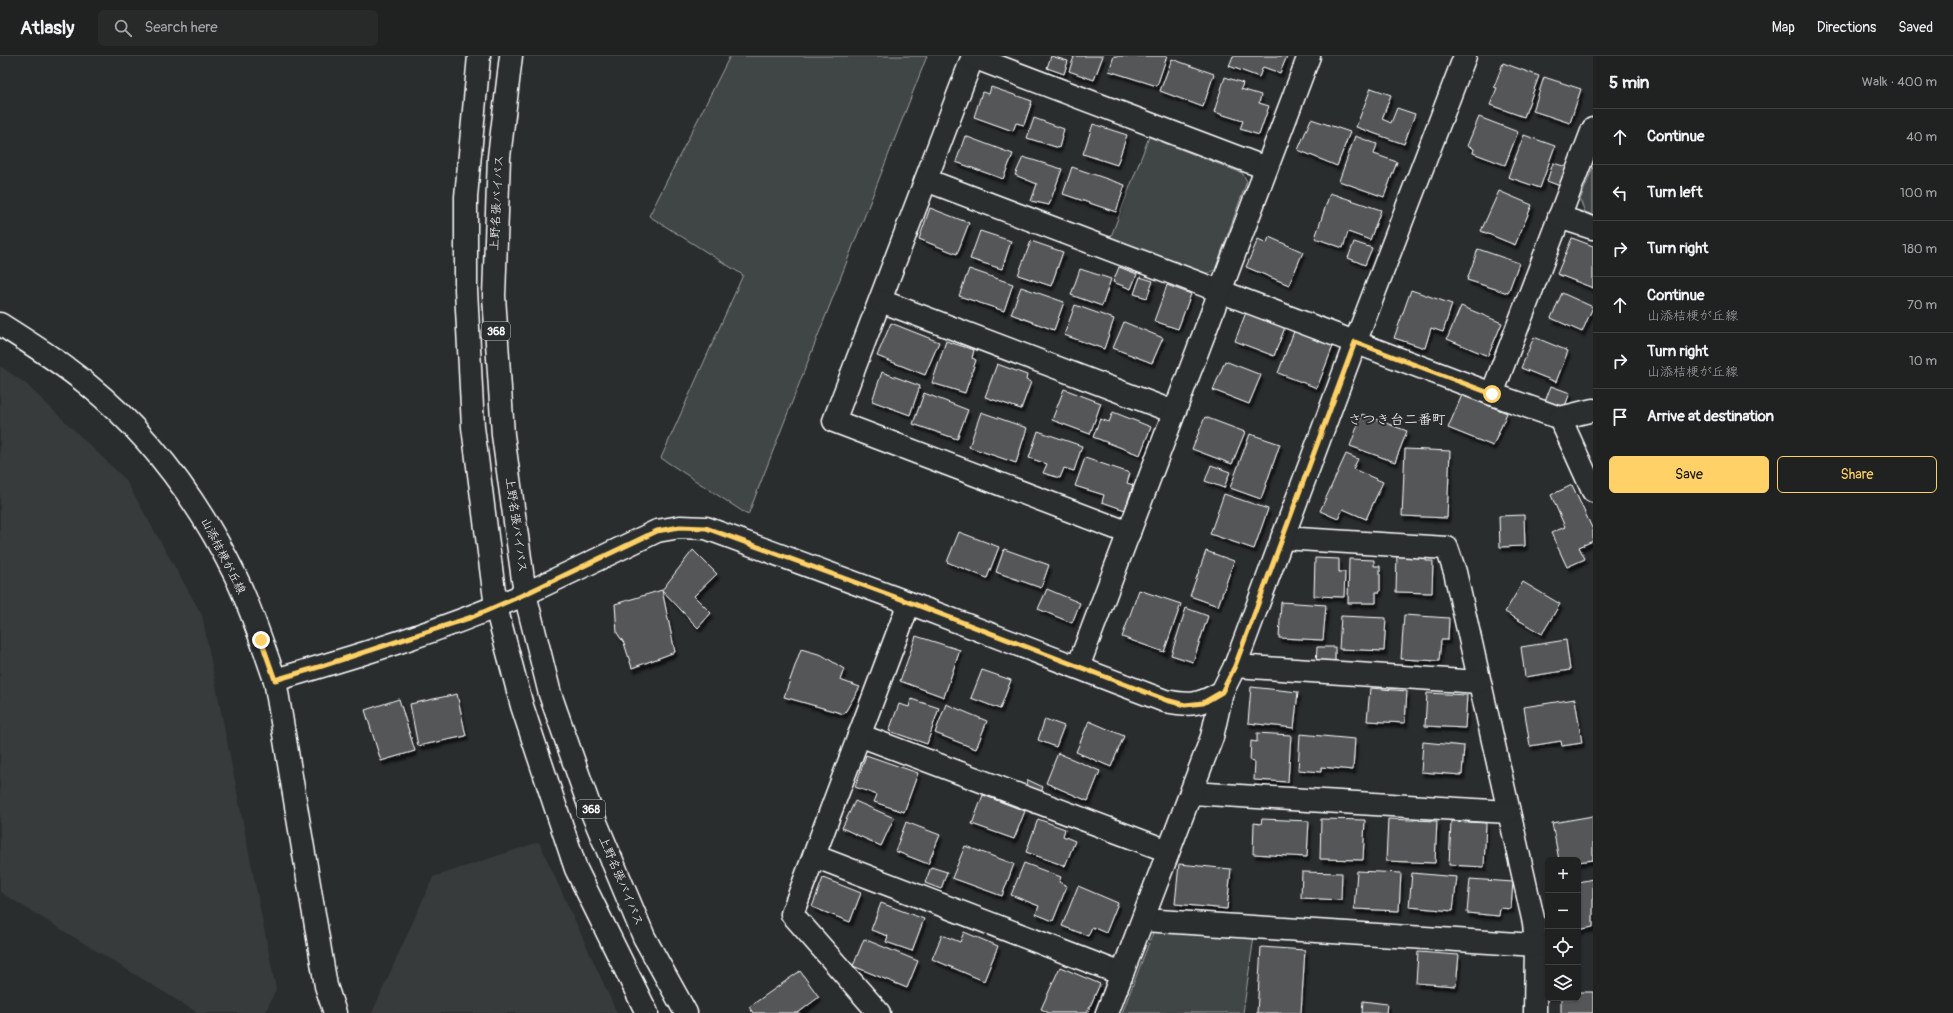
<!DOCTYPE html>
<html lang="en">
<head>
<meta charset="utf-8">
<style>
  :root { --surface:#202222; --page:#282a2a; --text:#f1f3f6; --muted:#a2a4a5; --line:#3d3f40; --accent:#ffd166 }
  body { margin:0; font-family:Pangolin,"Klee One",sans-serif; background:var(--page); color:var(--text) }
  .controls { position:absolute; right:12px; bottom:12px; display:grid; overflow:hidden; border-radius:6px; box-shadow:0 1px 3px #0004 }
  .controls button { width:36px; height:36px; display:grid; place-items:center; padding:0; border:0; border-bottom:1px solid var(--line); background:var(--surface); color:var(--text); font:20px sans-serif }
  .stop { position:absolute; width:12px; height:12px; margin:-9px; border:3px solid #ffd166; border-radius:50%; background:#fff }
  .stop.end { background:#ffd166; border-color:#fff; box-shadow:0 1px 4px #0008 }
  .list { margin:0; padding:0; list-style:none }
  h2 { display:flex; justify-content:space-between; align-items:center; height:52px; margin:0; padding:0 16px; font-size:17px }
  h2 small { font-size:13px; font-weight:400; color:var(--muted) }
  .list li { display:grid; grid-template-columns:26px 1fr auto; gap:12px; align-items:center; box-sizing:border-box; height:56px; padding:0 16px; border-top:1px solid var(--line) }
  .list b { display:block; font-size:15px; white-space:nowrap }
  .list p { margin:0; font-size:13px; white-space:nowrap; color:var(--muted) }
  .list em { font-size:13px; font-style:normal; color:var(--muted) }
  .actions { display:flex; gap:8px; padding:12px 16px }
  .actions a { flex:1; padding:9px 0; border:1px solid var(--accent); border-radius:6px; text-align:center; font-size:14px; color:var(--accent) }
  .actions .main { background:var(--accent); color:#111 }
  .icon { flex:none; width:22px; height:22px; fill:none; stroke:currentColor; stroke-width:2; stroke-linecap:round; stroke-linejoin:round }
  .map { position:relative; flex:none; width:1593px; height:957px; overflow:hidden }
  header { display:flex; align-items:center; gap:24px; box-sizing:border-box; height:56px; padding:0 20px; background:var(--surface); border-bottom:1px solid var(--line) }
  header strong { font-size:19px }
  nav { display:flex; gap:22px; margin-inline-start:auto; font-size:14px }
  .search { width:280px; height:36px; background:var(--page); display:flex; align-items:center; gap:10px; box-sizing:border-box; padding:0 14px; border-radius:6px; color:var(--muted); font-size:15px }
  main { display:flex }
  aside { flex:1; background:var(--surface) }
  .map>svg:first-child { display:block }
</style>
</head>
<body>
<header>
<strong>Atlasly</strong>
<div class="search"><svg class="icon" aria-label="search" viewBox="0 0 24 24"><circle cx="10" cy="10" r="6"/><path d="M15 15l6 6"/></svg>Search here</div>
<nav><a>Map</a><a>Directions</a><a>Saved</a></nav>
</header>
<main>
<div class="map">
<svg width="1593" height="957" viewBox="0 0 1593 957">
  <defs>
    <filter id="shadow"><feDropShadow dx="2.5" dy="4.5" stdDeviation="1" flood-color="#0009"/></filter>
  </defs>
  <rect width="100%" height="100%" fill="#2a2d2e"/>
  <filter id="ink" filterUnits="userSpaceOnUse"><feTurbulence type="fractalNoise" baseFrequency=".025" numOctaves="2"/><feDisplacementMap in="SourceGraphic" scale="8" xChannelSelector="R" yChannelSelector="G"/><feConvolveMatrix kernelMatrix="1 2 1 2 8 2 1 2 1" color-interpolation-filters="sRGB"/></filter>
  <g filter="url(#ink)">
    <g fill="#373a3b">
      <polygon points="0,310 25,327 125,423 202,559 276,933 265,957 198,957 0,836"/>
      <polygon points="539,786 617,957 372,957 433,821"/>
    </g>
    <g fill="#414445" stroke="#a0a2a2">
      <polygon points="730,0 927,0 748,459 661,402 743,219 649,160"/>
      <polygon points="1149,81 1242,117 1247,125 1215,214 1204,219 1110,183"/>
      <polygon points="1593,111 1593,159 1585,156 1580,144"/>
      <polygon points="1154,874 1254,880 1243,957 1122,957"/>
    </g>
    <g fill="#555758" stroke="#fff" filter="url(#shadow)">
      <polygon points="1051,0 1068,5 1064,18 1047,12"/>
      <polygon points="1072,0 1103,0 1094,24 1069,15 1074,1"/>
      <polygon points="1114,0 1167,0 1157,30 1109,15"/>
      <polygon points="1233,0 1287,0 1280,17 1263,11 1259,21 1229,10"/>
      <polygon points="1172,3 1214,18 1203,51 1160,35"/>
      <polygon points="1503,7 1539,20 1524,61 1490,49 1497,32 1494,31"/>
      <polygon points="1225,21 1243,27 1241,33 1261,39 1259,47 1269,50 1259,79 1240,73 1243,65 1214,56"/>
      <polygon points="1544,21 1581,33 1570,67 1533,55"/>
      <polygon points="991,31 1032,45 1024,69 1016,67 1013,75 974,61 982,36 989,38"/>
      <polygon points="1371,32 1391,39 1382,63 1391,67 1397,52 1415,58 1404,88 1356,71"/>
      <polygon points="1479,61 1518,76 1505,109 1473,97 1474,93 1467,90"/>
      <polygon points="1034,62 1064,73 1059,92 1027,82"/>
      <polygon points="1311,63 1350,76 1337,110 1298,94"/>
      <polygon points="1093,68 1127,79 1117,109 1083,98"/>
      <polygon points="1524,79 1555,90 1540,132 1508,121"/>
      <polygon points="965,80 1013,98 1003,123 956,106"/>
      <polygon points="1355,80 1377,88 1374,98 1397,106 1384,141 1339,125"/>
      <polygon points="1023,101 1062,113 1049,149 1031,145 1037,128 1015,119"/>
      <polygon points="1553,107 1567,111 1560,130 1547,125"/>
      <polygon points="1072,111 1125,129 1116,156 1063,138"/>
      <polygon points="1499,135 1532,149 1515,189 1481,175"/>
      <polygon points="1330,137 1381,154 1370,184 1348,176 1343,192 1315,182"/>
      <polygon points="930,152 969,167 957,198 919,183"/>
      <polygon points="980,175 1011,185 1002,213 970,203"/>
      <polygon points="1269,181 1303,196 1289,229 1246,211 1258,183 1267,187"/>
      <polygon points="1572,182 1593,190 1593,232 1557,218"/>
      <polygon points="1031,185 1063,196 1051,230 1018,219"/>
      <polygon points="1354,186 1372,192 1365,209 1348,202"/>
      <polygon points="1478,193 1519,207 1508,237 1467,224"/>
      <polygon points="1119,211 1137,218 1131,233 1113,226"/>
      <polygon points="969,213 1013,228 1004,255 959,240"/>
      <polygon points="1080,213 1111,223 1102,250 1071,239"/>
      <polygon points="1140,221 1153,225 1147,242 1134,238"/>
      <polygon points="1167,229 1191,238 1178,273 1154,265"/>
      <polygon points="1021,231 1064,246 1054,274 1011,258"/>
      <polygon points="1411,234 1452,248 1443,276 1431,272 1425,292 1394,282"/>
      <polygon points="1562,237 1593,251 1582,276 1551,262"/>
      <polygon points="1075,249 1114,263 1104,293 1064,279"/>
      <polygon points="1461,250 1502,267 1488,300 1447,283"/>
      <polygon points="1248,251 1287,266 1274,300 1235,285"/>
      <polygon points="1124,266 1163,282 1152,307 1113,292"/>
      <polygon points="891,267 939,286 925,319 877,300"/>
      <polygon points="1296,270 1335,285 1317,332 1278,317"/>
      <polygon points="1534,281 1568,295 1556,326 1521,312"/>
      <polygon points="946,285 974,294 972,302 976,304 965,337 932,327"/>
      <polygon points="1225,305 1261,319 1249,348 1213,334"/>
      <polygon points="997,308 1027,319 1026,324 1031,326 1021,353 985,341"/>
      <polygon points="882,316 920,330 910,359 872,345"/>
      <polygon points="1551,330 1570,337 1563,355 1544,348"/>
      <polygon points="1064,333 1101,347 1090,378 1052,364"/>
      <polygon points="924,337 968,354 957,383 913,368"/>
      <polygon points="1462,339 1507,357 1493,390 1448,372"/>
      <polygon points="981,356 1027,372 1016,407 969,391"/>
      <polygon points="1113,356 1151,371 1140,399 1093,381 1100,363 1109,366"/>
      <polygon points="1362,358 1407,375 1395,406 1350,390"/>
      <polygon points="1205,361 1245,376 1232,408 1192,393"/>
      <polygon points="1038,375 1082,390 1074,415 1064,412 1060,422 1043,417 1047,408 1029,402"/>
      <polygon points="1250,378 1280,388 1261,443 1230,432"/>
      <polygon points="1405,393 1450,395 1447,462 1402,460"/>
      <polygon points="1346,398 1358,403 1353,413 1383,426 1366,463 1343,453 1338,463 1320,455"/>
      <polygon points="1085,402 1130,417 1127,427 1133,429 1125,454 1102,446 1104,439 1075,430"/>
      <polygon points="1211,409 1230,416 1224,432 1205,425"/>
      <polygon points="1572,429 1593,474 1593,485 1579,491 1585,503 1567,511 1551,477 1565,471 1551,439"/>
      <polygon points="1224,438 1268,453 1254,493 1210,478"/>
      <polygon points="1524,459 1525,490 1500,491 1499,460"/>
      <polygon points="959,476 999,491 987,522 947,506"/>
      <polygon points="1004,493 1049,509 1041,532 996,516"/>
      <polygon points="693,494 717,518 694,540 711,557 698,572 662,534"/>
      <polygon points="1206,495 1234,505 1218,550 1190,540"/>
      <polygon points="1397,498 1426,499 1426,505 1433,505 1432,537 1396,536"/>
      <polygon points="1315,502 1339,503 1339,516 1345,516 1344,541 1314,540"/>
      <polygon points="1349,503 1374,504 1374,510 1380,510 1380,536 1376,536 1376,547 1348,547"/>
      <polygon points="1523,526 1560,548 1542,578 1505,556"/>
      <polygon points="1047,533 1080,547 1072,567 1038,553"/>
      <polygon points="662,534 675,596 632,612 624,587 617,577 615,548"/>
      <polygon points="1139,534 1181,548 1164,596 1122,581"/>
      <polygon points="1281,546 1326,549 1323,584 1279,582"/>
      <polygon points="1186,552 1208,560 1193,606 1171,599"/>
      <polygon points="1404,559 1449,562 1448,584 1441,584 1439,605 1401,603"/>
      <polygon points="1341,560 1386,562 1384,595 1339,593"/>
      <polygon points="916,580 960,594 944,641 900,625"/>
      <polygon points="1566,584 1570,614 1525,621 1521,591"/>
      <polygon points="1317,591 1335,591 1335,608 1316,608"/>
      <polygon points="801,593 822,599 844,613 840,624 860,631 844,658 784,641"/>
      <polygon points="982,614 1011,624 1000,653 971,642"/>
      <polygon points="1251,631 1298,636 1294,672 1248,667"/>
      <polygon points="1370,632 1407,635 1405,667 1367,665"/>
      <polygon points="1427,637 1467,639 1465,672 1425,670"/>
      <polygon points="457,638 466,680 418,690 410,648"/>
      <polygon points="399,643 415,695 381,705 365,654"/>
      <polygon points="911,643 939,652 927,688 889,675 899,648 909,651"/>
      <polygon points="1575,643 1582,687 1562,690 1561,685 1530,690 1524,651"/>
      <polygon points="946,648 987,665 976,693 935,677"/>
      <polygon points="1045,663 1064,670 1056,691 1038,684"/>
      <polygon points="1089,665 1124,680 1111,711 1076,696"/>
      <polygon points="1257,677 1291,679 1288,726 1254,724 1255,706 1250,705 1251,685 1257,686"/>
      <polygon points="1300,678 1355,683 1353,714 1321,711 1321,716 1298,714"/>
      <polygon points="1423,686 1464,690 1462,719 1421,716"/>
      <polygon points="1058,697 1100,715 1088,745 1046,727"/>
      <polygon points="866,699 918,717 904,756 874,746 877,739 855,731"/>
      <polygon points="1028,724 1043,731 1038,744 1022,737"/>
      <polygon points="983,739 1025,755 1014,783 972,768"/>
      <polygon points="855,745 894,762 881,790 842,772"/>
      <polygon points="1593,760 1593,804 1578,806 1578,804 1559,804 1552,767"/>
      <polygon points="1038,763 1065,773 1063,780 1075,785 1065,810 1026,796"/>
      <polygon points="1262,763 1309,765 1307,801 1253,798 1254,767 1261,768"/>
      <polygon points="1321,763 1365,764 1363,804 1320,803"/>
      <polygon points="1388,763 1437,765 1435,807 1386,805"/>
      <polygon points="1451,765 1486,767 1484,811 1449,809"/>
      <polygon points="906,766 940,779 928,808 895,795"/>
      <polygon points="965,790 1014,808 1002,840 952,822"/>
      <polygon points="1024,807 1061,821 1059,826 1067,830 1053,865 1036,858 1039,850 1011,839"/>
      <polygon points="1179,808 1231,813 1227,853 1175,848"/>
      <polygon points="931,811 947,816 941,833 925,827"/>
      <polygon points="1357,815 1401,817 1399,855 1354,853"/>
      <polygon points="1302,816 1342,817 1341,844 1301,842"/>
      <polygon points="1412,817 1457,821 1453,855 1409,851"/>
      <polygon points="823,822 861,837 850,866 812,851"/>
      <polygon points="1470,823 1513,826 1511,853 1500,852 1499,860 1467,857"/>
      <polygon points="1593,823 1593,871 1578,874 1578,826"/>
      <polygon points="1078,830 1118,847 1106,877 1092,871 1088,880 1062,870"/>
      <polygon points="881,847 924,863 912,895 886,886 888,880 871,874"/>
      <polygon points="964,876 998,890 984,925 932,903 942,879 960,886"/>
      <polygon points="864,883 918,905 907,932 853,910"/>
      <polygon points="1261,891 1305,894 1301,957 1257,957"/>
      <polygon points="1418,896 1459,899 1456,930 1416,927"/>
      <polygon points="1060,911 1100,928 1087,957 1049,957 1041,953"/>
      <polygon points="800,915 819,941 798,957 753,957 749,951"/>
      <polygon points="1578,936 1593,936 1593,957 1561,957 1561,942 1578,942"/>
      <polygon points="1363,945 1387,948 1386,957 1362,957"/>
    </g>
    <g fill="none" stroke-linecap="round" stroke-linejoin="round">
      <defs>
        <g id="minor">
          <polyline points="973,0 834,365 1129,477"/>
          <polyline points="973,1 1266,112"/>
          <polyline points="926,124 1492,338 1593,73"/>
          <polyline points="1559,161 1593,172"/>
          <polyline points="881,245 1174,356"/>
          <polyline points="1492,338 1560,362 1593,354"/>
          <polyline points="1560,362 1593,435"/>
          <polyline points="1282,482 1447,492 1455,516 1534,867 1536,889 1535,957"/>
          <path d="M525,538L657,475L680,471L706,472L909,547L1165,645C1191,650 1199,649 1222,636"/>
          <polyline points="1235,610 1479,626"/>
          <polyline points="1078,611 1309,0"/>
          <polyline points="275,624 326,930 335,957"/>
          <polyline points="859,679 1168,795"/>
          <polyline points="1191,737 1508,756"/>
          <polyline points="814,800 1122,918"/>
          <polyline points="1143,864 1536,889"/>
          <polyline points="879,957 792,858 909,547"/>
          <polyline points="1107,957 1212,681 1222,636 1235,610 1355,287 1465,0"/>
        </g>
        <path id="major" d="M0,268C30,287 60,306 87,328C151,380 199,446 235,519C251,552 263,589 275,624C360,599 445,574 525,538"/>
        <g id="highway">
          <polyline points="479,0 466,141 466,233 473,371 496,551 522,650 576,813 647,957"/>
          <polyline points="511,0 499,101 494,240 503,379 525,538 550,638 590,752 644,881 686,957"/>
        </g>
      </defs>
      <use href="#minor" stroke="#fff" stroke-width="25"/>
      <use href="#major" stroke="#fff" stroke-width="25"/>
      <use href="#highway" stroke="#fff" stroke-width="25"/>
      <use href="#minor" stroke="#2a2d2e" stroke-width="22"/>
      <use href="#major" stroke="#2a2d2e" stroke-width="22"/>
      <use href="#highway" stroke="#2a2d2e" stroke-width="22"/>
    </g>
  </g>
  <g fill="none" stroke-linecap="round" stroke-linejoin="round" filter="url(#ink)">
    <polyline stroke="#ffd166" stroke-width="5" points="261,584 275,624 322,610 472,561 525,538 657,475 680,471 706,472 909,546 1166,644 1185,649 1203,647 1222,636 1235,610 1355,286 1492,338"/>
  </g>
  <g text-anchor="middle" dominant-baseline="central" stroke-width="4" stroke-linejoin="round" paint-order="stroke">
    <g fill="#2a2d2e" stroke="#bfc0c0" stroke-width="1">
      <rect x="482" y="266" width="28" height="18" rx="3"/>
      <rect x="577" y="744" width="28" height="18" rx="3"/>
    </g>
    <g font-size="11" font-weight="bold" fill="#fff">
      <text x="496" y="275">368</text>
      <text x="591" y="753">368</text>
    </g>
    <g font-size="12" fill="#fff" stroke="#2a2d2e">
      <text transform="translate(497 147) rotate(-87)">上野名張バイパス</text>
      <text transform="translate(516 469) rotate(82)">上野名張バイパス</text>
      <text transform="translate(223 500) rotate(63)">山添桔梗が丘線</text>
      <text transform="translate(621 825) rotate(67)">上野名張バイパス</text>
    </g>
    <g font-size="14" fill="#fff" stroke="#2a2d2e">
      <text x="1397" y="363">さつき台二番町</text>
    </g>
  </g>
</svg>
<div class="controls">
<button>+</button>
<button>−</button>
<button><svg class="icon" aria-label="locate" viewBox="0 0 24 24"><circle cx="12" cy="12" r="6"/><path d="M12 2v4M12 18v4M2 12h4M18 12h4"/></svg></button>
<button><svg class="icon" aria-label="layers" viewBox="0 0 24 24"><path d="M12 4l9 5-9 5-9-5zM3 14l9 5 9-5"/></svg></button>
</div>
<div class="stop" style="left:1492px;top:338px"></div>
<div class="stop end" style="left:261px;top:584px"></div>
</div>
<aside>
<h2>5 min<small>Walk · 400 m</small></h2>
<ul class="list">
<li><svg class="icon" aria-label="ahead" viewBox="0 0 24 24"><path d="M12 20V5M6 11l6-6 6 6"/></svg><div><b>Continue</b></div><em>40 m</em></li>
<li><svg class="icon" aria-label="left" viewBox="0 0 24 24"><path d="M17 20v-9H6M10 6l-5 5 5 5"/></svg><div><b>Turn left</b></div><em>100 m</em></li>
<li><svg class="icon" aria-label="right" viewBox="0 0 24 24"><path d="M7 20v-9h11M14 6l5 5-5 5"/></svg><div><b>Turn right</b></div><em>180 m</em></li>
<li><svg class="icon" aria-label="ahead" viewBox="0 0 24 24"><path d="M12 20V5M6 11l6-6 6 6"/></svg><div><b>Continue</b><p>山添桔梗が丘線</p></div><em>70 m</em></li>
<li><svg class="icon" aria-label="right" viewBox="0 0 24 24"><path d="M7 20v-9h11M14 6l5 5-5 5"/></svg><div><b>Turn right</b><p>山添桔梗が丘線</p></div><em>10 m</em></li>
<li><svg class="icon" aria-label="arrive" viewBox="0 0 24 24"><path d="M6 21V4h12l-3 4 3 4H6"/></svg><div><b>Arrive at destination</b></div></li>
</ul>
<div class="actions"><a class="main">Save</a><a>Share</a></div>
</aside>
</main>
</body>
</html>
